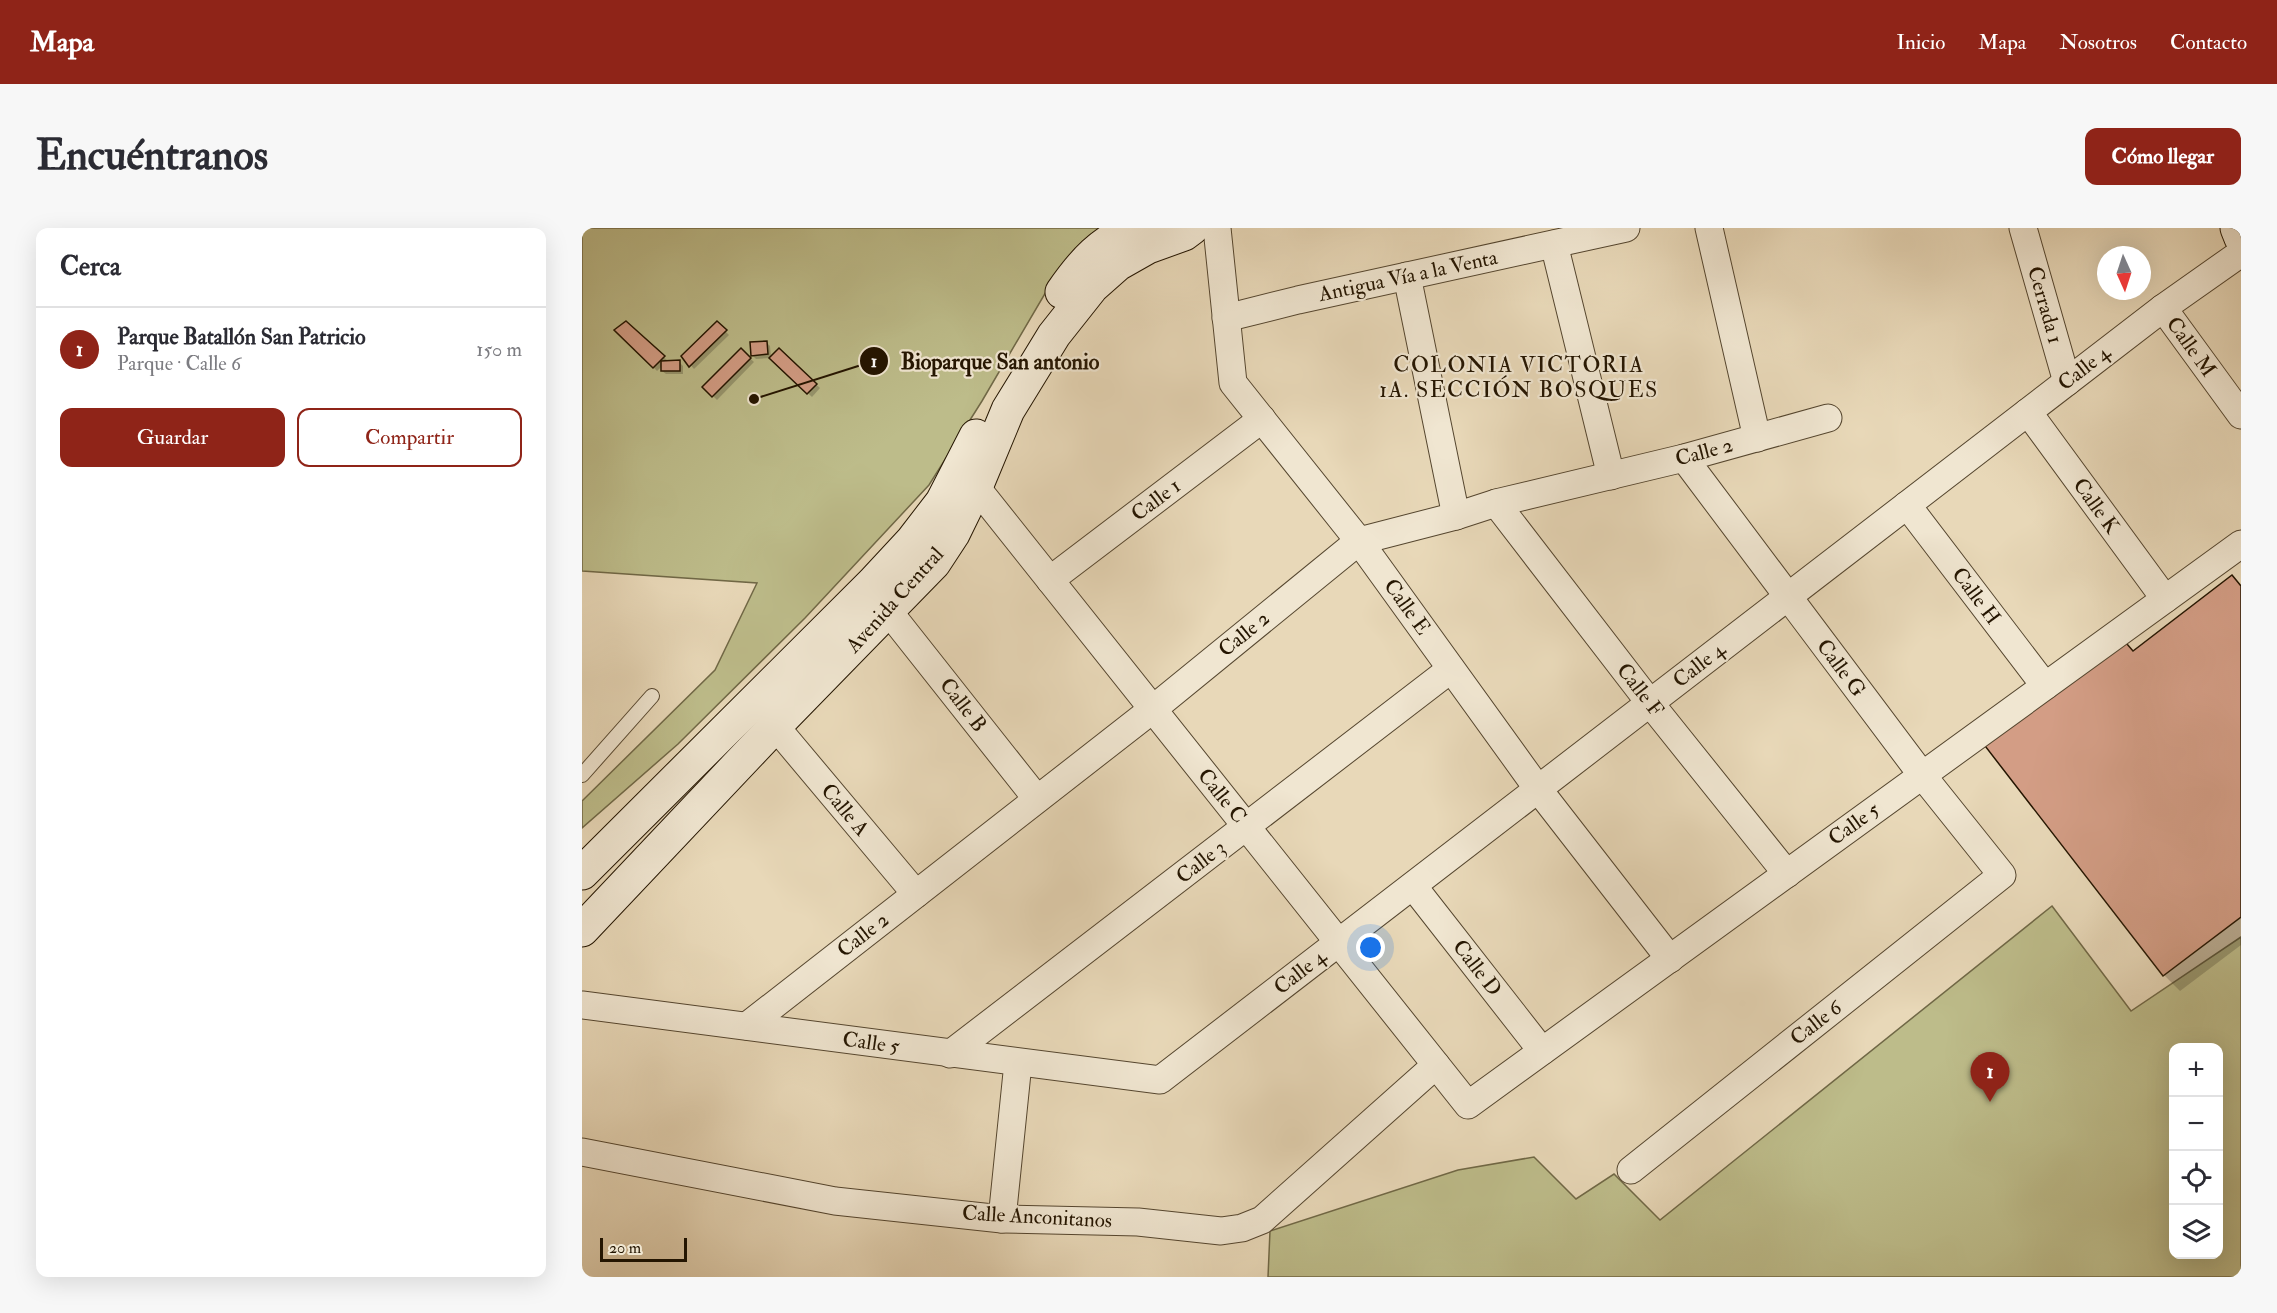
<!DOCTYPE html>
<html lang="es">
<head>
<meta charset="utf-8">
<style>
  :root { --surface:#fff; --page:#f7f7f7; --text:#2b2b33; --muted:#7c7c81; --line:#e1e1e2; --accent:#8f2418 }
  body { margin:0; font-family:"IM FELL Double Pica",serif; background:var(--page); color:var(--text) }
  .controls { position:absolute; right:18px; bottom:18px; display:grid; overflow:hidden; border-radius:12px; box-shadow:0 6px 24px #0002 }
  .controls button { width:54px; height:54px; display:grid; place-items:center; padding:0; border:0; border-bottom:2px solid var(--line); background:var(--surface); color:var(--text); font:30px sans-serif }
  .compass { position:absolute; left:1515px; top:18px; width:54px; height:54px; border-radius:50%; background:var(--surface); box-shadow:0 6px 24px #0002; rotate:177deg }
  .scale { position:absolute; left:18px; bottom:15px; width:87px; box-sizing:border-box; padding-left:6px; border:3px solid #241501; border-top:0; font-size:16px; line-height:21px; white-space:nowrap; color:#241501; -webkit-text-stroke:4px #f0e6d1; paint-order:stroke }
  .you { position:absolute; left:789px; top:720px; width:21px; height:21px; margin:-15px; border:4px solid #fff; border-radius:50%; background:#1a73e8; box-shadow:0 0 0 9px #1a73e833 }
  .badge { display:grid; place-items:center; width:39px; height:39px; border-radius:50%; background:var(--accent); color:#fff; font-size:20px; font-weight:700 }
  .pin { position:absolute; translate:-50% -50px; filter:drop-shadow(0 2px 3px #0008) }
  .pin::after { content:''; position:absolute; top:32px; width:21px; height:18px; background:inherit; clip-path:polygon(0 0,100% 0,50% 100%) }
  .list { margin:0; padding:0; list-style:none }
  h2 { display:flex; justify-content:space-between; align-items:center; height:78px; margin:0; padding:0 24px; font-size:26px }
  h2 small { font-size:20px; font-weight:400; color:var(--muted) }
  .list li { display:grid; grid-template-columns:39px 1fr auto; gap:18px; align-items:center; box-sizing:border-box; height:84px; padding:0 24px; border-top:2px solid var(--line) }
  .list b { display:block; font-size:22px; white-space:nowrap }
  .list p { margin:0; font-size:20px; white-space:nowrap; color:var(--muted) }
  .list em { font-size:20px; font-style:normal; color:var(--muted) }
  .actions { display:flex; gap:12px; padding:18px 24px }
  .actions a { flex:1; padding:14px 0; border:2px solid var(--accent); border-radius:12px; text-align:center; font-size:21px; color:var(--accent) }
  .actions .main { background:var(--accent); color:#fff }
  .icon { flex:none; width:33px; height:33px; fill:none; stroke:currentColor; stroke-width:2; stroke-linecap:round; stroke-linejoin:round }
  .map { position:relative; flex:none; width:1659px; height:1049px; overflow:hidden; border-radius:12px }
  header { display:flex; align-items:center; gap:36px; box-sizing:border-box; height:84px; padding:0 30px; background:var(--accent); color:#fff }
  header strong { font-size:28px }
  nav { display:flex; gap:33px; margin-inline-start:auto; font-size:21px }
  .intro { display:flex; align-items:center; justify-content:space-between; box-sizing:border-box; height:144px; padding:0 36px }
  h1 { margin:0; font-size:42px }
  .button { padding:15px 27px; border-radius:12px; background:var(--accent); color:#fff; font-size:21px; font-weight:700 }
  main { display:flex; gap:36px; padding:0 36px }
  aside { flex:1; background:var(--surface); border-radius:12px; box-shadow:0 6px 24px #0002 }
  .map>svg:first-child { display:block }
</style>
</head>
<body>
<header>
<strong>Mapa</strong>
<nav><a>Inicio</a><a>Mapa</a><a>Nosotros</a><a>Contacto</a></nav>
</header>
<div class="intro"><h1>Encuéntranos</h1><a class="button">Cómo llegar</a></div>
<main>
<aside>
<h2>Cerca<small></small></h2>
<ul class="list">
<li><span class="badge">1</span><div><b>Parque Batallón San Patricio</b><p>Parque · Calle 6</p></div><em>150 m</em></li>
</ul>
<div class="actions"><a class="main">Guardar</a><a>Compartir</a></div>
</aside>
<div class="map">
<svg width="1659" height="1049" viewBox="0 0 1659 1049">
  <rect width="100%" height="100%" fill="#e8d8b8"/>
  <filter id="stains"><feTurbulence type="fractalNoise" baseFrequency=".00333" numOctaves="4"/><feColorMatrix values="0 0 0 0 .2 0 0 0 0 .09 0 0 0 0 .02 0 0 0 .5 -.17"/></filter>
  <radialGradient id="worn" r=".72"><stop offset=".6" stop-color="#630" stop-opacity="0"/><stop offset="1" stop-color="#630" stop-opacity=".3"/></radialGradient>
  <g fill="#bdbc8a" stroke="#706846" stroke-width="1.5" fill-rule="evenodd">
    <polygon points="0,0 524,0 468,57 400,173 347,257 223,390 96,516 0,600 0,573 133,442 175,355 0,343"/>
    <path d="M1470,678L1549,783L1659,709V1049H686L688,1003L876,942L952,929L994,971L1032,946L1078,992ZM1592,820H1636V1026H1592Z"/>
  </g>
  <g fill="#0003">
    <polygon points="44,95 87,134 97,134 101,138 101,146 84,146 80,143 80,138 75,143 35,102"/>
    <polygon points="135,95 147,107 112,141 101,128"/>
    <polygon points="184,114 188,118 189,130 174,131 170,127"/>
    <polygon points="159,122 172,134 135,172 122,159"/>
    <polygon points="197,122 238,160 230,169 189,130"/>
    <polygon points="1650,349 1659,358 1659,717 1598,763 1582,747 1402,515 1539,411 1552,424"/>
  </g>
  <g fill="#d39d85" stroke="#241501" stroke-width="1.5">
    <polygon points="44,93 83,128 71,140 32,102"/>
    <polygon points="135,93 145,102 107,139 99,128"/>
    <polygon points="185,113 186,126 169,128 168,114"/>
    <polygon points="159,120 169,130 130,169 120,159"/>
    <polygon points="197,120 235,156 225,166 187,130"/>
    <polygon points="98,132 98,143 79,143 79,133"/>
    <polygon points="1650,347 1659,358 1659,689 1581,748 1400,514 1539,409 1551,423"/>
  </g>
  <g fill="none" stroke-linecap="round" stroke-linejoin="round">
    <defs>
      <polyline id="lane" points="0,547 70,468"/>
      <g id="street">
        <polyline points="635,0 651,155 777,313 956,561 1088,731"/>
        <polyline points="1127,0 1175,210"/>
        <polyline points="1441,0 1485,154"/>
        <polyline points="972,16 1029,248"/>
        <polyline points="825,48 874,288"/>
        <polyline points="1581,80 1659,187"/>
        <polyline points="644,90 716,72 1044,0"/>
        <polyline points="1446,184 1583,371"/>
        <polyline points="394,259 886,877 1659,316"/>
        <polyline points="914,275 1068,475 1205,646"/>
        <polyline points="1325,277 1463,458"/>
        <polyline points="468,352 680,191"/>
        <polyline points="307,384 455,571"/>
        <polyline points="193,498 334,666"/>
        <polyline points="831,658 960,823"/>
        <polyline points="0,777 578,852 1581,80 1659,25"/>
        <polyline points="165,798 571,481 777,313 874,288 914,275 1102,230 1246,190"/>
        <polyline points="368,826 869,441"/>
        <polyline points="0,924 253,973 420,991 556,994 639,1003 660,1000 680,992 854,837"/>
        <polyline points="1049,942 1420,647 1340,547 1102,230"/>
        <polyline points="420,991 436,835"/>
      </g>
      <g id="secondary">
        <polyline points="1655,0 1659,10"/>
        <path d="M480,64C500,35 520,12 554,0"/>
        <polyline points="0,645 291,355 330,313 360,274 394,208"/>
        <polyline points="0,702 193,498 352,335 371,306 394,259 426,182 472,107 510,59 536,36 566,19 602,6 610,0"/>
      </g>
    </defs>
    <use href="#lane" stroke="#55462f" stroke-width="16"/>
    <use href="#street" stroke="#55462f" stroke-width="29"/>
    <use href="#secondary" stroke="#241501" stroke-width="35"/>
    <use href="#lane" stroke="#f0e6d1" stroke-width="14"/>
    <use href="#street" stroke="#f0e6d1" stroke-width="27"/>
    <use href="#secondary" stroke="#f0e6d1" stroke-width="33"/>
  </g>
  <g text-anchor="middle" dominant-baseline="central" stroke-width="4.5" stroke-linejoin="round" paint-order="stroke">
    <g font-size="21" fill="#241501" stroke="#f0e6d1">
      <text transform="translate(826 48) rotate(-12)">Antigua Vía a la Venta</text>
      <text transform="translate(1463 77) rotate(74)">Cerrada 1</text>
      <text transform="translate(1609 119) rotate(54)">Calle M</text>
      <text transform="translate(1502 140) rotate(-38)">Calle 4</text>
      <text transform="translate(1122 224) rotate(-15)">Calle 2</text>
      <text transform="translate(574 272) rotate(-37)">Calle 1</text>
      <text transform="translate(1514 278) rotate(54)">Calle K</text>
      <text transform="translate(1394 368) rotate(53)">Calle H</text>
      <text transform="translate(313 372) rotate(-48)">Avenida Central</text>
      <text transform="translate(825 379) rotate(54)">Calle E</text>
      <text transform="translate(662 406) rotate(-39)">Calle 2</text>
      <text transform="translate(1117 437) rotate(-38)">Calle 4</text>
      <text transform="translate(1259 440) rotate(53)">Calle G</text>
      <text transform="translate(1058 462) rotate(52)">Calle F</text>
      <text transform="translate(381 477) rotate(52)">Calle B</text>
      <text transform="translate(640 568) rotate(51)">Calle C</text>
      <text transform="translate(263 582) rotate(50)">Calle A</text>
      <text transform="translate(1272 596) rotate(-36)">Calle 5</text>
      <text transform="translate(619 634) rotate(-38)">Calle 3</text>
      <text transform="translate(281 707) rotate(-38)">Calle 2</text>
      <text transform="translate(895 740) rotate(52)">Calle D</text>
      <text transform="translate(718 744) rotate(-38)">Calle 4</text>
      <text transform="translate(1234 795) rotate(-38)">Calle 6</text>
      <text transform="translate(289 815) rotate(8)">Calle 5</text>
      <text transform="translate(455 989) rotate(3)">Calle Anconitanos</text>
    </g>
    <g font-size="22" letter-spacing="1.5" fill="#241501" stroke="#f0e6d1">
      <text x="937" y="137">COLONIA VICTORIA<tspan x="937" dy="25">1A. SECCIÓN BOSQUES</tspan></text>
    </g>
  </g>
  <path fill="none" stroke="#241501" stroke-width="2" d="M172 171L292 133"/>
  <g fill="#241501" stroke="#f0e6d1" stroke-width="2">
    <circle cx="172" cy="171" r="6"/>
    <circle cx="292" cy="133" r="15"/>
  </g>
  <g font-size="18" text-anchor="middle" font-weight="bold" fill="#fff">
    <text x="292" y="139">1</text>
  </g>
  <g font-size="22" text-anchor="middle" font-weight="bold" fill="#241501" stroke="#f0e6d1" stroke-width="4.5" stroke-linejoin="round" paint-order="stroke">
    <text x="418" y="141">Bioparque San antonio</text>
  </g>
  <rect width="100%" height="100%" filter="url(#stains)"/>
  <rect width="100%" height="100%" fill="url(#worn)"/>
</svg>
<div class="controls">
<button>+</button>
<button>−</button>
<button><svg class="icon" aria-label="locate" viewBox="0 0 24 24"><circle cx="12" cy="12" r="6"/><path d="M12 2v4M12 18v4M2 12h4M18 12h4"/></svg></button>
<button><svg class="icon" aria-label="layers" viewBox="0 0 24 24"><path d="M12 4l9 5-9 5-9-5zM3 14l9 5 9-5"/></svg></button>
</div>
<svg class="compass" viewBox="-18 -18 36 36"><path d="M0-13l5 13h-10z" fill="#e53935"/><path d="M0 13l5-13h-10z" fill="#7c7c81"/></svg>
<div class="scale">20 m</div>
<div class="you"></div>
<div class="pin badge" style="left:1408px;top:874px">1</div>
</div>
</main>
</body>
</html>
